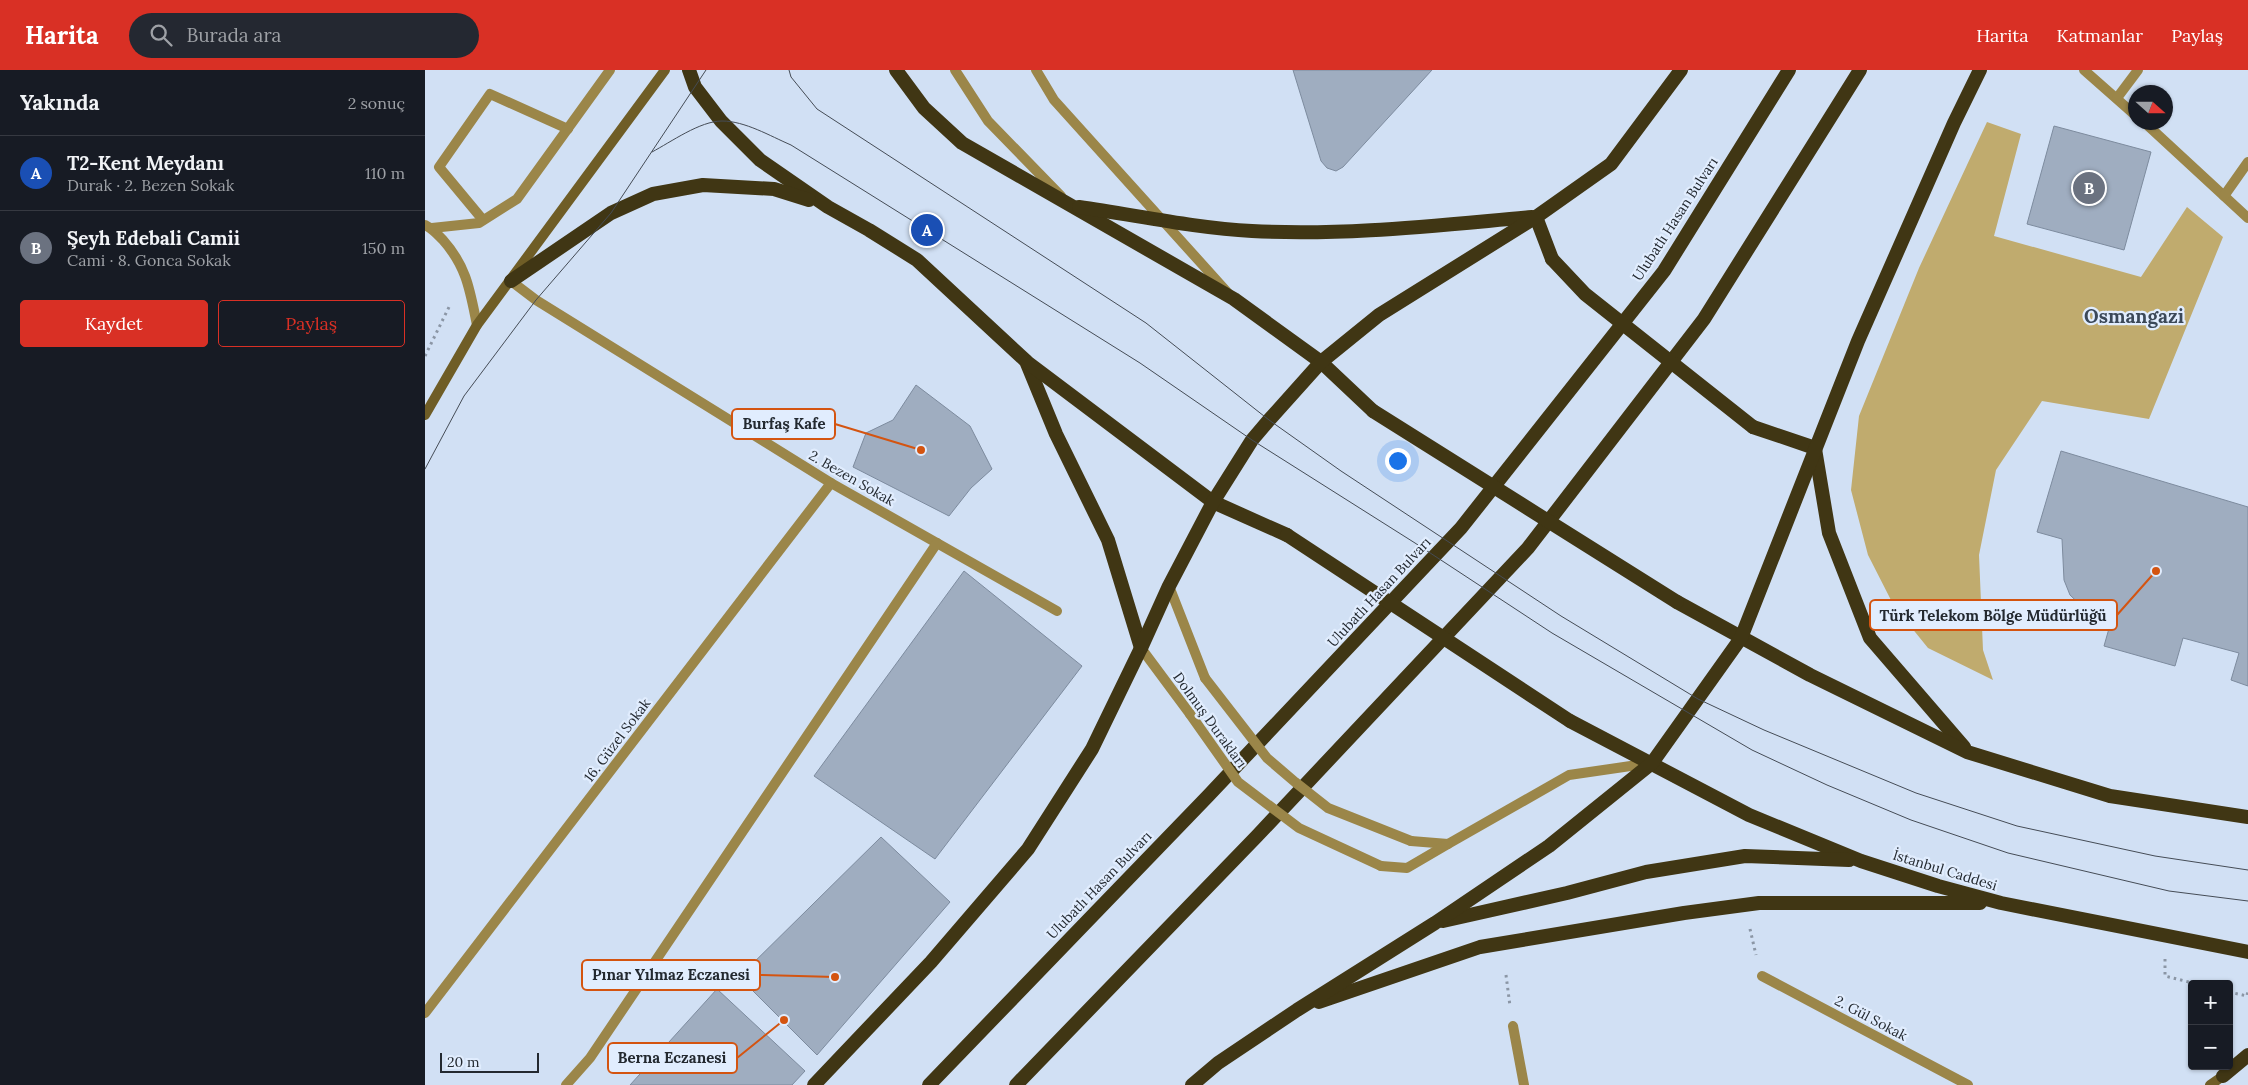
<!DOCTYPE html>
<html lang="tr">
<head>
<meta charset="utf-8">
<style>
  :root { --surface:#171b24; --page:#242831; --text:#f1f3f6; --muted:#9ea1a6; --line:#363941; --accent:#d93025 }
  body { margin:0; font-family:Lora,serif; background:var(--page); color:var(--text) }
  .controls { position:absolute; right:15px; bottom:15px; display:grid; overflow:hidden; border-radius:5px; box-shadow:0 1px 4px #0004 }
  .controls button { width:45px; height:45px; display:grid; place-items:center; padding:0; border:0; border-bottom:1px solid var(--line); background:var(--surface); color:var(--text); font:25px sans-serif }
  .compass { position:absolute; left:1703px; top:15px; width:45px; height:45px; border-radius:50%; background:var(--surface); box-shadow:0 1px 4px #0004; rotate:111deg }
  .scale { position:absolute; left:15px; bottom:12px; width:99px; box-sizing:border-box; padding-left:5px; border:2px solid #232930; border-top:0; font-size:14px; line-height:18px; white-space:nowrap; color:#232930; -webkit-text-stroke:4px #e1edfe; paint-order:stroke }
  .you { position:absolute; left:972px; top:390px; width:18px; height:18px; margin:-12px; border:4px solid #fff; border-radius:50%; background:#1a73e8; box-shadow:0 0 0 8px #1a73e833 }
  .badge { display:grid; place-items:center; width:32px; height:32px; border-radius:50%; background:var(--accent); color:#fff; font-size:16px; font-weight:700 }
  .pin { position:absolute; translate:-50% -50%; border:2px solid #fff; box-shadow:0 1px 5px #0006 }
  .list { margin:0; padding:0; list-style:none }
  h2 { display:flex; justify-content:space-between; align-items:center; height:65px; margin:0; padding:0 20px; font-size:21px }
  h2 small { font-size:16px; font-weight:400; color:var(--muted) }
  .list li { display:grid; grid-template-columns:32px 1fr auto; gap:15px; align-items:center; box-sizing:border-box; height:75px; padding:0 20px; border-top:1px solid var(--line) }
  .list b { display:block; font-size:19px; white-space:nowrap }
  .list p { margin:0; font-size:16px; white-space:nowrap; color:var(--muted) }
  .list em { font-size:16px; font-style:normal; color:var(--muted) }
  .actions { display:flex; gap:10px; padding:15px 20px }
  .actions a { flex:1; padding:11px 0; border:1px solid var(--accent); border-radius:5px; text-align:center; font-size:18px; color:var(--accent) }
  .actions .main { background:var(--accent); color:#fff }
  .icon { flex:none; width:28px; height:28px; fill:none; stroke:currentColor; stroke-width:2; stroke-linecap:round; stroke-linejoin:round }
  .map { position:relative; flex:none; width:1823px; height:1015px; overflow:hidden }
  header { display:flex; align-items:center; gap:30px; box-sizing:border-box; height:70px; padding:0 25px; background:var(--accent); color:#fff }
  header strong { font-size:24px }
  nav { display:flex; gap:28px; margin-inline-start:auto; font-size:18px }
  .search { width:350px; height:45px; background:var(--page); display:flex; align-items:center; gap:12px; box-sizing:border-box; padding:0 18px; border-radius:28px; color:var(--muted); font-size:19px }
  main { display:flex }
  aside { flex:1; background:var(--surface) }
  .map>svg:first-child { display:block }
</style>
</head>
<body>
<header>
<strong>Harita</strong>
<div class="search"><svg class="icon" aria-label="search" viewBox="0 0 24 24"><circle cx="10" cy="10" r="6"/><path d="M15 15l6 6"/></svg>Burada ara</div>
<nav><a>Harita</a><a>Katmanlar</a><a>Paylaş</a></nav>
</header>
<main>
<aside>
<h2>Yakında<small>2 sonuç</small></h2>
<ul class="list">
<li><span class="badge" style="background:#1a4fb4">A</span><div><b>T2-Kent Meydanı</b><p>Durak · 2. Bezen Sokak</p></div><em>110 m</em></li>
<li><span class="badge" style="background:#6b7280">B</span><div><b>Şeyh Edebali Camii</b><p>Cami · 8. Gonca Sokak</p></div><em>150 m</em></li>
</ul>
<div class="actions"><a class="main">Kaydet</a><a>Paylaş</a></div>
</aside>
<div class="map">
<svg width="1823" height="1015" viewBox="0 0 1823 1015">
  <rect width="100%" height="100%" fill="#d1e0f4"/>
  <polygon fill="#c0ab6e" points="1562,52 1596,64 1569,166 1716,207 1762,137 1798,167 1724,349 1617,331 1571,400 1554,485 1558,580 1568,610 1503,578 1469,536 1443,485 1426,420 1434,346 1494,198"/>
  <g fill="#9fadc0" stroke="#7d8b9e">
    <polygon points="868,0 1007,0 918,97 911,101 902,98 896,91"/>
    <polygon points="1629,56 1726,82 1699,180 1602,154"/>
    <polygon points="491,315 545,356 567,399 546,418 524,446 428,397 441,363 468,350"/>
    <polygon points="1636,381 1823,437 1823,616 1806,610 1814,583 1758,568 1750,596 1679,576 1685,555 1667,546 1645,525 1639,510 1637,469 1612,462"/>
    <polygon points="539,501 657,596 510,789 389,706"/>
    <polygon points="456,767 525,832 392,985 314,907"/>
    <polygon points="292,919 380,1001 367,1015 205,1015"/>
  </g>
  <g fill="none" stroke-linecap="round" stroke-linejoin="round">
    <g stroke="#8b96a5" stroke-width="3" stroke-dasharray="2.5 4" stroke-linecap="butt">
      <polyline points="0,286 25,235"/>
      <polyline points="1325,859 1331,885"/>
      <polyline points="1740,889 1740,906 1772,914"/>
      <polyline points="1081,905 1085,936"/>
      <polyline points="1804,922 1822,926 1823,920"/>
    </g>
    <g stroke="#9b8649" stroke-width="10">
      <polyline points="530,0 563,51 636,126"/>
      <polyline points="611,0 629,30 803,223"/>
      <polyline points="58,150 14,97 65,24 143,59"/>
      <polyline points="744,516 780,608"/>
      <polyline points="716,578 765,644"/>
      <polyline points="986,771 1023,774 1144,705 1226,693"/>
      <polyline points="956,796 982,798 1023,774"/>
    </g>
    <g stroke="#9b8649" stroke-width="10">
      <polyline points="1659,0 1710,45"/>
      <polyline points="1692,28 1713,0"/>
      <polyline points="1719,52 1823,148"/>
      <polyline points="1799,126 1823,92"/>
      <polyline points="86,211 111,230 406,413 632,541"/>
      <polyline points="1337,906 1543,1015"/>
      <polyline points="0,943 406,413"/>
      <polyline points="1088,956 1099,1015"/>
      <polyline points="141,1015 165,988 512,473"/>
    </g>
    <g stroke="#9b8649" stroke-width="10">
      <path d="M0,155C8,159 12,164 18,170C42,197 45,221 52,255"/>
      <polyline points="7,158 54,153 92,129 185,0"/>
    </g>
    <g stroke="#6f5d26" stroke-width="10">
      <polyline points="0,345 52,255 240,0"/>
      <polyline points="1785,1015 1798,1006"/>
    </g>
    <g stroke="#403614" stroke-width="14">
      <polyline points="264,0 270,17 296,51 335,90 403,137 444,160 492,190 601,291 631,364 683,470 716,578"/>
      <polyline points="471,0 499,38 537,73 809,229 896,292 948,341"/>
      <path d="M654,137C711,145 769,158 827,161C921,166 1014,155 1107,147"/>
      <polyline points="1111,147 1127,189"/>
      <polyline points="86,211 186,143 228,124 278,115 349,119 384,130"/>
      <polyline points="602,292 788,432 862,465"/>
      <polyline points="1328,357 1390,378"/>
      <polyline points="1390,379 1404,463 1445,568 1539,677"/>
      <polyline points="1252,532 1385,605 1542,682 1685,726 1823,747"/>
      <polyline points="1145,651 1324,745 1436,791 1513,816 1576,833 1823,882"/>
      <polyline points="1018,851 1142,823 1221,802 1320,786 1424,790"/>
      <polyline points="894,932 1055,877 1259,843 1334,833 1555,833"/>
      <polyline points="1798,1006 1823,985"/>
      <polyline points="389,1015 506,892 603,779 667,679 716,578 744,516 788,432 827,370 844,350 896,292 954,245 1111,147 1186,94 1256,0"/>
      <polyline points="504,1015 783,726 1036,458 1239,201 1364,0"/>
      <polyline points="591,1015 832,766 1103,478 1279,249 1435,0"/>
      <polyline points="767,1015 793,993 872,940 1010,853 1124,776 1227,693 1316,568 1433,271 1529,53 1555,0"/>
    </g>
    <g stroke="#454c56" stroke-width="1">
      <polyline points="364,0 366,7 392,39 721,253 844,350 916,401 1136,546 1273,629 1339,660 1491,723 1592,756 1730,786 1823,800"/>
      <path d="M227,82C246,72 275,51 297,51C320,51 345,66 366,75L715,293L827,370L990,473L1127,563L1327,680L1402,715L1486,750L1583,783L1744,821L1823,831"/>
      <polyline points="0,399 39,326 111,230 186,143 281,0"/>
    </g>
    <g stroke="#9b8649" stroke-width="10">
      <polyline points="780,608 842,688 870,712 903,738 986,771"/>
      <polyline points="765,644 813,712 874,758 956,796"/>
    </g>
    <g stroke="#403614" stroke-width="14">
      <polyline points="1127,189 1160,224 1328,357"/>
      <polyline points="948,341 1252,532"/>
      <polyline points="862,465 1145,651"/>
    </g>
  </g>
  <g text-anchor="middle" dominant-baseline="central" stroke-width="4.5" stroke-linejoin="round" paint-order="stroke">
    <g font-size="14" fill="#232930" stroke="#e1edfe">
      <text transform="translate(1250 149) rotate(-57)">Ulubatlı Hasan Bulvarı</text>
      <text transform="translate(427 408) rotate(30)">2. Bezen Sokak</text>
      <text transform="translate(954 522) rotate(-47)">Ulubatlı Hasan Bulvarı</text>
      <text transform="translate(785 650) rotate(54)">Dolmuş Durakları</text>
      <text transform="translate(192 670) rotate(-53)">16. Güzel Sokak</text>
      <text transform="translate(1520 800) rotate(17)">İstanbul Caddesi</text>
      <text transform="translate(674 815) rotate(-46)">Ulubatlı Hasan Bulvarı</text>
      <text transform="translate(1446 948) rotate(28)">2. Gül Sokak</text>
    </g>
    <g font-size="19" font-weight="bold" fill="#3b4858" stroke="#e1edfe">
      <text x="1709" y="246">Osmangazi</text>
    </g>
  </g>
  <path fill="none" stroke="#d45410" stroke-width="2" d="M496 380L410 354M1731 501L1692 545M410 907L335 905M359 950L312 988"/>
  <g fill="#d45410" stroke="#e1edfe" stroke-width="2">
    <circle cx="496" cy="380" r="5"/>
    <circle cx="1731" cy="501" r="5"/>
    <circle cx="410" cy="907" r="5"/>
    <circle cx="359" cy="950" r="5"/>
  </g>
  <g fill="#e1edfe" stroke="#d45410" stroke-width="2">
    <rect x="307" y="339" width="103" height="30" rx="5"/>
    <rect x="1445" y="530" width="247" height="30" rx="5"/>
    <rect x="157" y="890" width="178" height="30" rx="5"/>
    <rect x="183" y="973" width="129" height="30" rx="5"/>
  </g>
  <g font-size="15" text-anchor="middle" font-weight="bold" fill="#232930">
    <text x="359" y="359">Burfaş Kafe</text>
    <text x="1568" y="551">Türk Telekom Bölge Müdürlüğü</text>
    <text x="246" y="910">Pınar Yılmaz Eczanesi</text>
    <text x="247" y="993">Berna Eczanesi</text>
  </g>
</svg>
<div class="controls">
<button>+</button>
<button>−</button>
</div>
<svg class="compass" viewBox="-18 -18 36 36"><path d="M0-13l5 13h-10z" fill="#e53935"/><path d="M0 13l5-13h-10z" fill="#9ea1a6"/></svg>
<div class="scale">20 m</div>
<div class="you"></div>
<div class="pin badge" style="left:502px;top:160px;background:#1a4fb4">A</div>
<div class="pin badge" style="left:1664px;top:118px;background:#6b7280">B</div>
</div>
</main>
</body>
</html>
